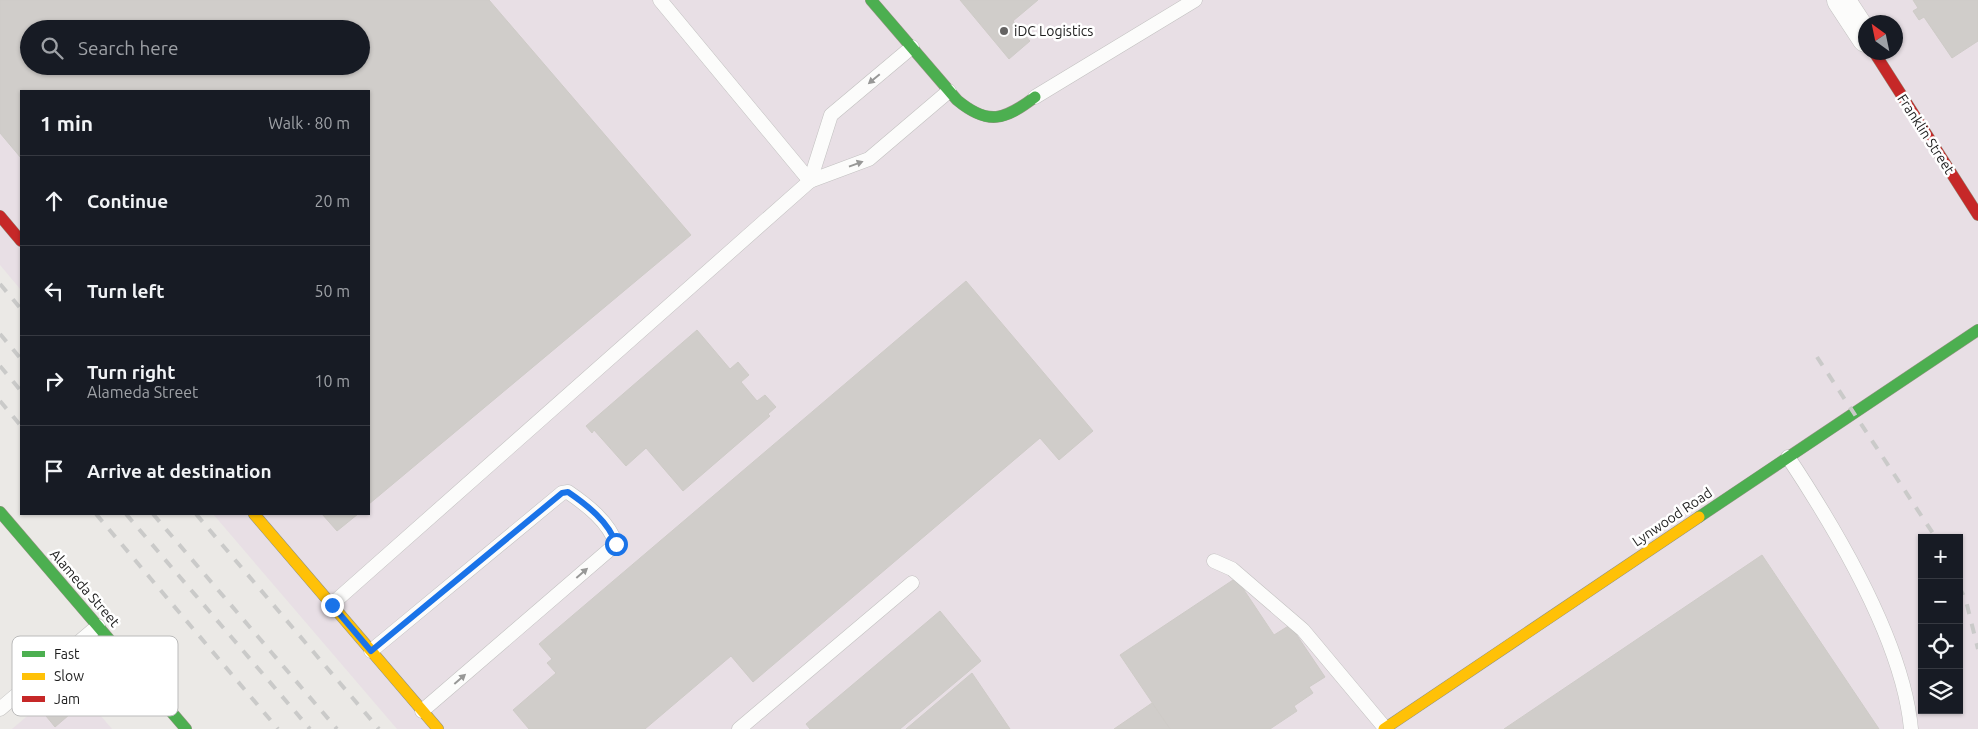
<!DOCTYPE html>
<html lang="en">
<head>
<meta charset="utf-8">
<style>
  :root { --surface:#171b24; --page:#242831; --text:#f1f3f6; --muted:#9ea1a6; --line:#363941 }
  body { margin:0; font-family:Ubuntu,sans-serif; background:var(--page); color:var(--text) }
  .controls { position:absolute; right:15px; bottom:15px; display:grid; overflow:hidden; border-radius:0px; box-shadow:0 1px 4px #0004 }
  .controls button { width:45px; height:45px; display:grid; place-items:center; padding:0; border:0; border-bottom:1px solid var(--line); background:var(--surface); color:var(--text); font:25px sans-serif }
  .compass { position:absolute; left:1858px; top:15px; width:45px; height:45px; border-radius:50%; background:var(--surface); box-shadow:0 1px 4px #0004; rotate:327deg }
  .stop { position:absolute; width:15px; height:15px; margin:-11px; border:4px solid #1a73e8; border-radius:50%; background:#fff }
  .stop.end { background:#1a73e8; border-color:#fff; box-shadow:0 1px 5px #0008 }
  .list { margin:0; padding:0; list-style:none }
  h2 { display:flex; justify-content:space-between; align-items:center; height:65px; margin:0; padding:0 20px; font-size:21px }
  h2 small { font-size:16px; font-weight:400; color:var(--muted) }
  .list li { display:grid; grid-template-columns:32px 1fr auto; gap:15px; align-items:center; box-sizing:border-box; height:90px; padding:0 20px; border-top:1px solid var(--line) }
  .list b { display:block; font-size:19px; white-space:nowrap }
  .list p { margin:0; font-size:16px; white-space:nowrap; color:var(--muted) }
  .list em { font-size:16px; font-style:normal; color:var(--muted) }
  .icon { flex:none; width:28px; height:28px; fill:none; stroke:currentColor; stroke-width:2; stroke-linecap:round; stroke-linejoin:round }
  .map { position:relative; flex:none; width:1978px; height:729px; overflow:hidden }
  .search { position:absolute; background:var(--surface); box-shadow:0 1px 4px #0004; left:20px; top:20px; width:350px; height:55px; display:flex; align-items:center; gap:12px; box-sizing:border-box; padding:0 18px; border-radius:28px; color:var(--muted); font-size:19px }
  .panel { position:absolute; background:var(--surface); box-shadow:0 1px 4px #0004; left:20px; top:90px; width:350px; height:425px; border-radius:0px }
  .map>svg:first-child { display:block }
</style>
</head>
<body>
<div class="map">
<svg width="1978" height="729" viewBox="0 0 1978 729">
  <rect width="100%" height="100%" fill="#ebe9e6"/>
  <g fill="#e8dfe5" fill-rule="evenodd">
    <path d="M0,0H1978V729H397L213,514H369V91H21V290L0,265ZM1866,22H1896V52H1866ZM29,29H361V66H29ZM1922,538H1959V710H1922Z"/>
    <polygon points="70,680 112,729 12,729"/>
  </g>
  <g fill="#d0cdca" stroke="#cecbc7" fill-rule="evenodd">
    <path d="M0,0H489L691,235L369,504V91H21V158L0,133ZM29,29H361V66H29Z"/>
    <polygon points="960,0 1038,0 1013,21 1030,41 1009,59"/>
    <polygon points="1913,0 1978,0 1978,41 1952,58 1924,17 1919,20 1913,11 1918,8"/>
    <polygon points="966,281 1093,431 1059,460 1040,438 753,682 731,656 645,729 529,729 513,710 556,673 547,663 552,659 539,644"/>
    <polygon points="697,330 730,369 738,362 749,375 741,382 757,401 765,395 776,407 768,414 770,416 683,491 646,448 626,466 594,430 592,433 586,426"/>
    <polygon points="322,514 358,514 337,531"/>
    <polygon points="1762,555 1879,729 1504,729"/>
    <polygon points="1236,578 1274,635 1290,625 1325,677 1309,687 1313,693 1294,706 1297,711 1270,729 1170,729 1120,655"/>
    <polygon points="940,611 981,661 900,729 810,729 806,724"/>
    <polygon points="972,673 1010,729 906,729"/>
    <polygon points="69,687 83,703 55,727 42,711"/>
    <polygon points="1152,703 1170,729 1114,729"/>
  </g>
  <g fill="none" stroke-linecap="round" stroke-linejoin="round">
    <defs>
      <g id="lane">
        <polyline points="660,0 810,181"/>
        <polyline points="1035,97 1195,0"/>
        <polyline points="810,181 831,115 912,47"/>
        <path d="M1788,457C1837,531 1903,641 1911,729"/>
        <polyline points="1214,561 1232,569 1303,630 1385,728"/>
        <polyline points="331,605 810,181 869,159 949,91"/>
        <path d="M371,651L562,493L568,492C587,505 609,522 616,544L422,711"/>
        <polyline points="0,709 98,626"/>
        <polyline points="739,729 912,583"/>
      </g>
      <polyline id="street" points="1841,0 1866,38"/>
      <g id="fast">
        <path d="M871,0L957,100C988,126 1005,120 1035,97"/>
        <polyline points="0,512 186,729"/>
        <polyline points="1699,517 1978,330"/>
      </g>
      <g id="slow">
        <polyline points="254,514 438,729"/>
        <polyline points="1384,729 1699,517"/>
      </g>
      <g id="jam">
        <polyline points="1874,52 1978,215"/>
        <polyline points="0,216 21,241"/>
      </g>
    </defs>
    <use href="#lane" stroke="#c2c1c0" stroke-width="15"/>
    <use href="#street" stroke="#c2c1c0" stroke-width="29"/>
    <use href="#fast" stroke="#929380" stroke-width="12"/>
    <use href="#slow" stroke="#929380" stroke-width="12"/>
    <use href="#jam" stroke="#929380" stroke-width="12"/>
    <use href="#lane" stroke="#fcfcfb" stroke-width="14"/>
    <use href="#street" stroke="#fcfcfb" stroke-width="28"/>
    <use href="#fast" stroke="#4caf50" stroke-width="11"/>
    <use href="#slow" stroke="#ffc107" stroke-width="11"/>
    <use href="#jam" stroke="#c62828" stroke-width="11"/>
    <g stroke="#cacac9" stroke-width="4" stroke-dasharray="10 10" stroke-linecap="butt">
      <polyline points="0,284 21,309"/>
      <polyline points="0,334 21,359"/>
      <polyline points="1817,357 1936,538"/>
      <polyline points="0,366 21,391"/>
      <polyline points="0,401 21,426"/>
      <polyline points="96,514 278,729"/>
      <polyline points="126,514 310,729"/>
      <polyline points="153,514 337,729"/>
      <polyline points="196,514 379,729"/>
      <polyline points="1959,586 1966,601 1978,649"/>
    </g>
  </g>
  <defs><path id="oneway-solid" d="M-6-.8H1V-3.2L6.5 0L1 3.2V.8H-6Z" transform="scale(1.25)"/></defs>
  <g fill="#989897">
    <use href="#oneway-solid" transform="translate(874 79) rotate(140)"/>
    <use href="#oneway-solid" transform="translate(856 164) rotate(-20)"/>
    <use href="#oneway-solid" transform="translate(582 573) rotate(-41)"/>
    <use href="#oneway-solid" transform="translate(460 679) rotate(-41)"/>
  </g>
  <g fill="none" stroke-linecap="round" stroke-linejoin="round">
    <path stroke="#1a73e8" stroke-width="6" d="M332,605L371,651L562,493L568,492C587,505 609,522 616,544"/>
  </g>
  <circle fill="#656463" stroke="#fff" stroke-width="2" cx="1004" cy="31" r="5"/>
  <g text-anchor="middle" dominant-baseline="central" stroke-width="5" stroke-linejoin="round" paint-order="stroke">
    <g font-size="14" fill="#1d1d1d" stroke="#fff" text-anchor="start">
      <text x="1014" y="31">iDC Logistics</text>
    </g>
    <g font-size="14" fill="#1d1d1d" stroke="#fff">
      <text transform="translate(1926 134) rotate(57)">Franklin Street</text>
      <text transform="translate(1672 517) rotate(-34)">Lynwood Road</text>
      <text transform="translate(85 588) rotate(49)">Alameda Street</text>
    </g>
  </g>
  <rect x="12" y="636" width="166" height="80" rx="8" fill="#fff" stroke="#bbb" stroke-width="1"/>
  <rect x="22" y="651" width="23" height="6" fill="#4caf50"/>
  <rect x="22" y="673" width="23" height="7" fill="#ffc107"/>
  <rect x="22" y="696" width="23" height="6" fill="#c62828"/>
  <g font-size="14" fill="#1d1d1d">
    <text x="54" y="659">Fast</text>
    <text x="54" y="681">Slow</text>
    <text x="54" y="704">Jam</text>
  </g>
</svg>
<div class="controls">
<button>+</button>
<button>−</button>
<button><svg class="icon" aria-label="locate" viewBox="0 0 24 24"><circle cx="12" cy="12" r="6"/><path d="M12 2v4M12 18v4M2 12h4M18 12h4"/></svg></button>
<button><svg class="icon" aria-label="layers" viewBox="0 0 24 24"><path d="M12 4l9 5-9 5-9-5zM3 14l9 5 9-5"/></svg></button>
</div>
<svg class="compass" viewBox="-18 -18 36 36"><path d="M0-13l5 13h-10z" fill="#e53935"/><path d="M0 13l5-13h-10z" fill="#9ea1a6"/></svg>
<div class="stop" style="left:616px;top:544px"></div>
<div class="stop end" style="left:332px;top:605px"></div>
<div class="search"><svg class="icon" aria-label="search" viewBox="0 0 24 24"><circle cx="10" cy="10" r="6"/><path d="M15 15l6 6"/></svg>Search here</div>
<section class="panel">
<h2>1 min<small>Walk · 80 m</small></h2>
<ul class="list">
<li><svg class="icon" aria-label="ahead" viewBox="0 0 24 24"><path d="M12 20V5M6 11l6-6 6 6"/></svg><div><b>Continue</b></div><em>20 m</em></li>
<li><svg class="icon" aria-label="left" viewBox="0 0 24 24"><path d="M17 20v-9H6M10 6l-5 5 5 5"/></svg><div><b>Turn left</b></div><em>50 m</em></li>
<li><svg class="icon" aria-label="right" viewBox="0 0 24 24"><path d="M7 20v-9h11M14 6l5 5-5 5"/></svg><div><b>Turn right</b><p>Alameda Street</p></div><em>10 m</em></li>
<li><svg class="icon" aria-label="arrive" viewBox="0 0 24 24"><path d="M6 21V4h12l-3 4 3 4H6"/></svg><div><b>Arrive at destination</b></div></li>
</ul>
</section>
</div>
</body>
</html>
